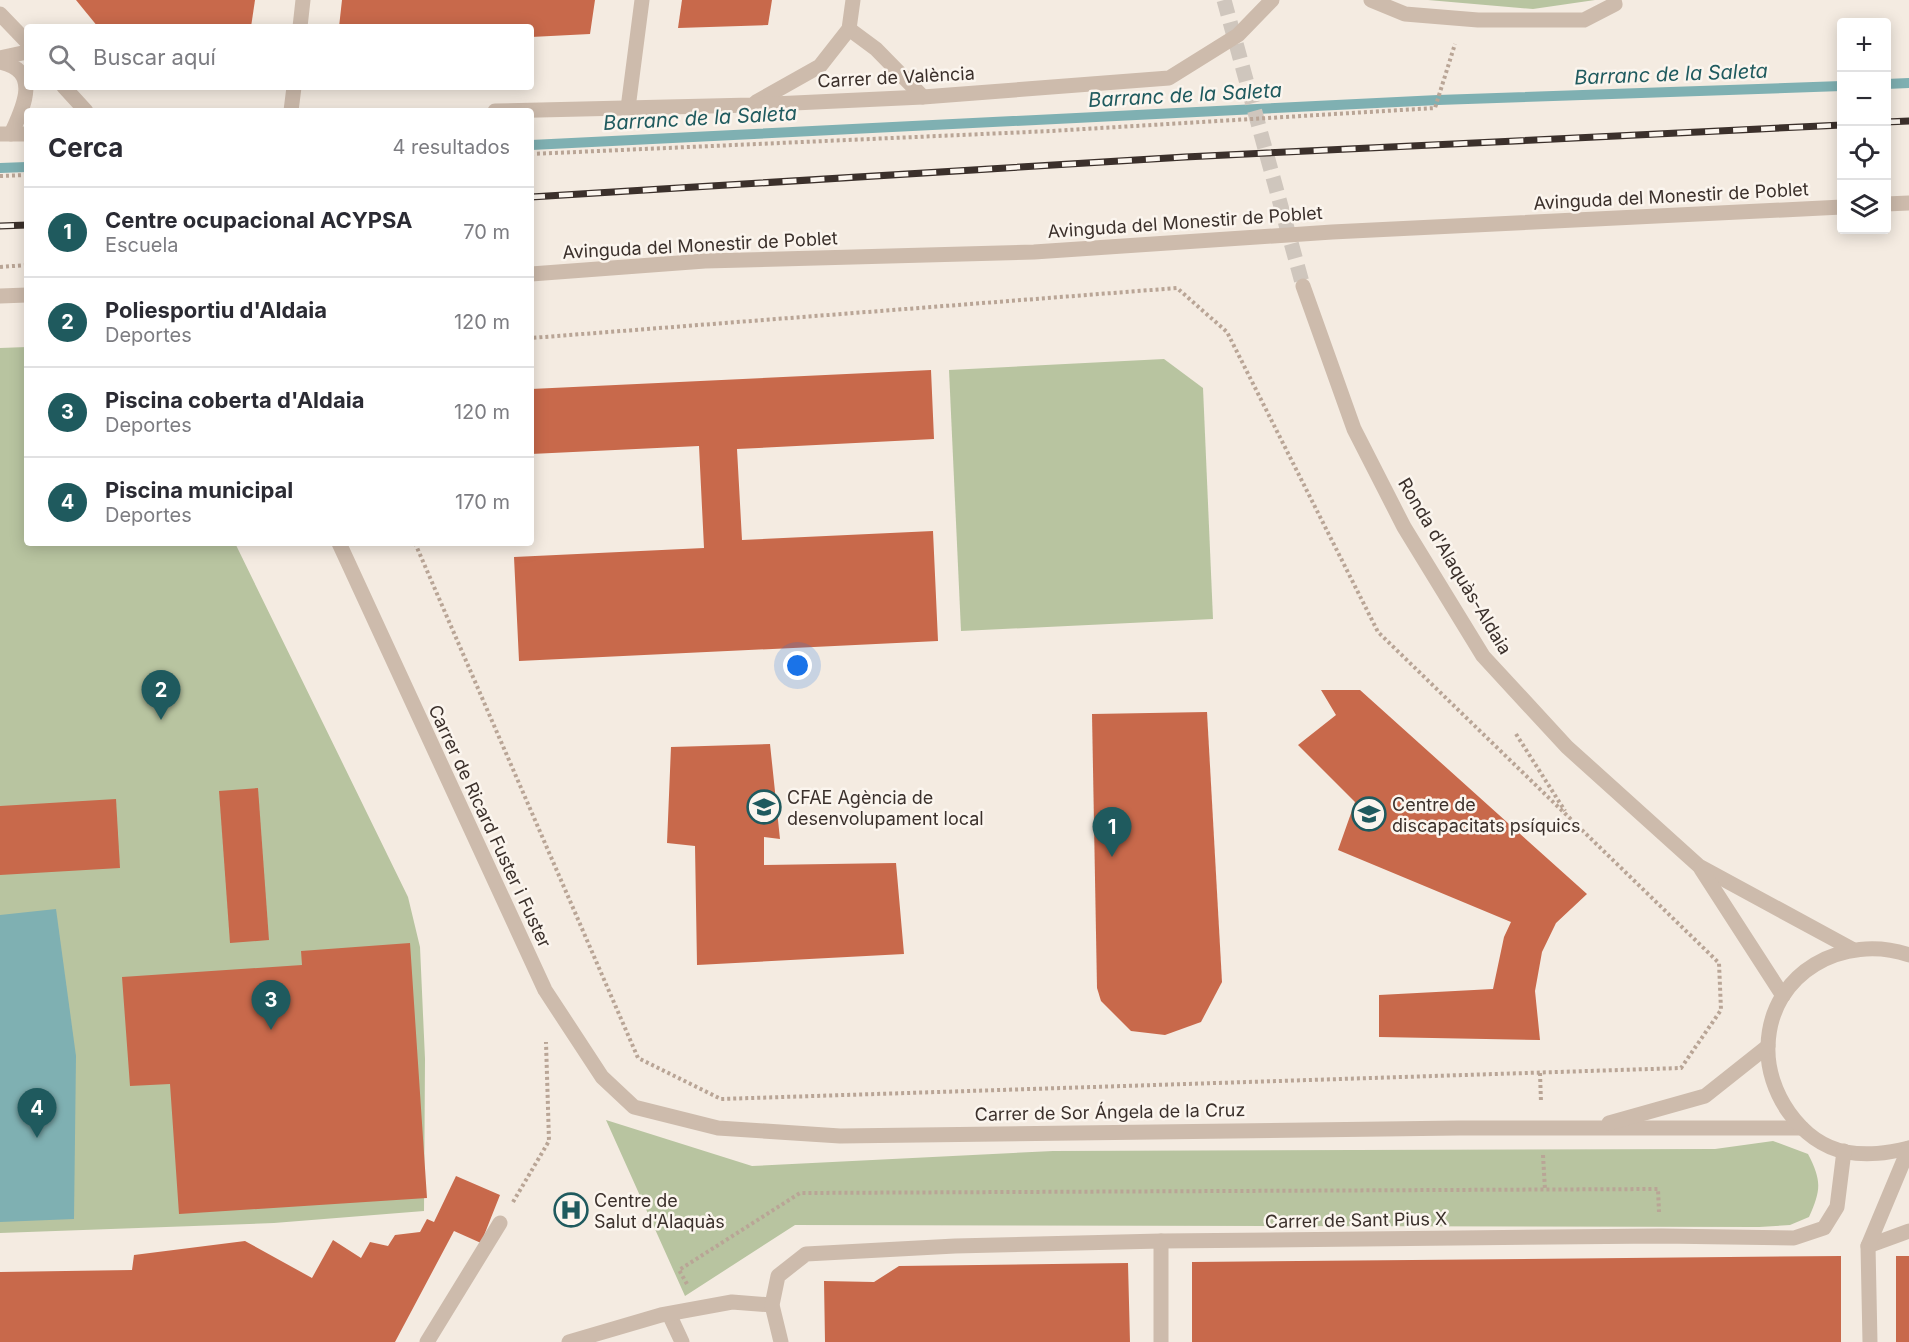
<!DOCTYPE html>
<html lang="es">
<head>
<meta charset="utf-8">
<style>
  :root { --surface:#fff; --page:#f2f2f3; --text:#2b2b33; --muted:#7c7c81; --line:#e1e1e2; --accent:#1f5a5e }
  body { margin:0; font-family:Inter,sans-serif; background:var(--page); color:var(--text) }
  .controls { position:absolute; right:18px; top:18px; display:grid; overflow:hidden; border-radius:6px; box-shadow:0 3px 15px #0003 }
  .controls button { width:54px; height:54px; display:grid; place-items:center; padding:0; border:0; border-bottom:2px solid var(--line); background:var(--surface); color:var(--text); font:30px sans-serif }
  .you { position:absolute; left:798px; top:666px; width:21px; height:21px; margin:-15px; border:4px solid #fff; border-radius:50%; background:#1a73e8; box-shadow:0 0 0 9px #1a73e833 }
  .badge { display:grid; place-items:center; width:39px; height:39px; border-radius:50%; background:var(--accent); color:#fff; font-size:20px; font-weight:700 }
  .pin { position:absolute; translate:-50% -50px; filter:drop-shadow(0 2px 3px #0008) }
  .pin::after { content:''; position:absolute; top:32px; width:21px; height:18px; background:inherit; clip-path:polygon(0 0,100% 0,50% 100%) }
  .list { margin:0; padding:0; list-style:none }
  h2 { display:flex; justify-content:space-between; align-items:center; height:78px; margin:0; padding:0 24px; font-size:26px }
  h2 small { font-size:20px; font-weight:400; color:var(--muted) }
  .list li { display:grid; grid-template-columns:39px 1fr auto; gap:18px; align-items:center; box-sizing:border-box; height:90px; padding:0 24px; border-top:2px solid var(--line) }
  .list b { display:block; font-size:22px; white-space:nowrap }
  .list p { margin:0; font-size:20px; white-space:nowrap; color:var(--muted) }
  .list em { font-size:20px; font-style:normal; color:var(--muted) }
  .icon { flex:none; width:33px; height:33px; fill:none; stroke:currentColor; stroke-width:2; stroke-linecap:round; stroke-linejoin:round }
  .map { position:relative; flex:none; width:1909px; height:1342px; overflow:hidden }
  .search { position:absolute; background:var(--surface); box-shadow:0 3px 15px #0003; left:24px; top:24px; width:510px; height:66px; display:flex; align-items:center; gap:15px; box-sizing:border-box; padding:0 21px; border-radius:6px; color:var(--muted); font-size:22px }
  .panel { position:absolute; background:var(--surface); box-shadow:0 3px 15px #0003; left:24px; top:108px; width:510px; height:438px; border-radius:6px }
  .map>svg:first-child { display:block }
</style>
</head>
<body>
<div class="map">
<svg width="1909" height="1342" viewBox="0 0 1909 1342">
  <rect width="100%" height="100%" fill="#f4ebe1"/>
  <g fill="#b8c4a0">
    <polygon points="1428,0 1595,0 1533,9"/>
    <polygon points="27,347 27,543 235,543 408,897 420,947 425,1059 424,1211 274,1223 0,1233 0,348"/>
    <polygon points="1164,359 1203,388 1213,619 961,631 949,370"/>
    <path d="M606,1120L752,1166L1053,1151L1715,1149L1773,1141L1808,1154C1822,1181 1821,1190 1809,1217L1790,1225L1759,1227L795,1225L685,1296Z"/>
  </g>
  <polygon fill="#7fb0b2" points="56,909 76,1056 74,1219 0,1222 0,915"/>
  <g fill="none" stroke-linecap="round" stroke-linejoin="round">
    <g stroke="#7fb0b2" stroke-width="10">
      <polyline points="1886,84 1909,83"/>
      <polyline points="531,145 1438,100 1842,86"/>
      <polyline points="0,168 27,167"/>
    </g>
  </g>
  <g fill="#c8694b">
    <polygon points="76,0 255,0 251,27 98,27"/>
    <polygon points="342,0 595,0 590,34 531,37 531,27 339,27"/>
    <polygon points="682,0 772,0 768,25 678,28"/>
    <polygon points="931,370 934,439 737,449 742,540 933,531 938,641 519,661 514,557 704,548 699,446 531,454 531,389"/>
    <polygon points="1321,690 1360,690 1587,894 1556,923 1542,952 1535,991 1540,1040 1379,1037 1379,995 1493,989 1504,937 1511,922 1338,850 1355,802 1298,745 1336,715"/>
    <polygon points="1207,712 1222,982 1201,1022 1165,1035 1131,1031 1101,1001 1097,988 1092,714"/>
    <polygon points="770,744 780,839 764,837 764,865 896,863 904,954 697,965 695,846 667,843 671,747"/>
    <polygon points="258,788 269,940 230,943 219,791"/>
    <polygon points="116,799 120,868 0,875 0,806"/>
    <polygon points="410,943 427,1198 179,1214 170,1084 130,1086 122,977 302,965 301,951"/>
    <polygon points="456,1176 500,1195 481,1243 454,1231 395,1342 0,1342 0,1272 132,1270 134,1255 245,1241 312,1278 333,1240 361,1258 370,1242 388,1246 395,1235 420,1232 427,1219 434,1222"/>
    <polygon points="1841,1256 1841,1342 1192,1342 1192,1262"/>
    <rect x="1896" y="1256" width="13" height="86"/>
    <polygon points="1128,1263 1130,1342 825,1342 824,1281 874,1282 899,1266"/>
  </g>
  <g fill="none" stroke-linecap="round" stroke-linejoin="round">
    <polyline stroke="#cfc6bd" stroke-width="15" stroke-dasharray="15 8" stroke-linecap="butt" points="1224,0 1303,286"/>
    <g stroke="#b9a596" stroke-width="4" stroke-dasharray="3 3" stroke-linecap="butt">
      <polyline points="531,154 1051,131 1435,108 1455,44"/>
      <polyline points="0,176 27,175"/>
      <polyline points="0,267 27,265"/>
      <polyline points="415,543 638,1058 721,1099 1681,1068 1721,1010 1719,963 1378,632 1227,332 1177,288 531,338"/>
      <polyline points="1516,734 1565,811"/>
      <polyline points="1540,1073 1541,1102"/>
      <polyline points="1543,1155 1545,1190"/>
      <polyline points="513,1202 549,1141 546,1042"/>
      <polyline points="687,1284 679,1270 800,1193 1658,1189 1659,1212"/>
    </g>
    <g stroke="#cdbbac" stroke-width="15">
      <polyline points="1371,0 1405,14 1478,20 1584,20 1615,4 1614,0"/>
      <polyline points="0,14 27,42"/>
      <polyline points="300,27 303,0"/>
      <polyline points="849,29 876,49 923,97"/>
      <polyline points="0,58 27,52"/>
      <path d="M0,62C42,71 23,108 11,134"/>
      <polyline points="64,87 86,111"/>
      <polyline points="756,102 820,66 849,29 853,0"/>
      <polyline points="628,108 642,0"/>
      <polyline points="291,111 294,87"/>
      <polyline points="495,111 752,105 923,97 1169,78 1238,35 1272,0"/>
      <polyline points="0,134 27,134"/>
      <polyline points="1886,204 1909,203"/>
      <polyline points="531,274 705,261 1034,252 1332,232 1842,207"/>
      <polyline points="1303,286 1354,429 1404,527 1483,656 1567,747 1699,866 1852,949"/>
      <polyline points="0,296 27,295"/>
      <polyline points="339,543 545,990 602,1077 634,1107 718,1128 840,1136 1459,1128 1802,1128"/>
      <polyline points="1701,869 1783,996"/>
      <path d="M1909,955C1844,933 1770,972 1768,1046C1766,1091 1800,1143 1846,1152C1868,1156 1887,1153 1909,1148"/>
      <polyline points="1609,1123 1705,1096 1768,1046"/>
      <polyline points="1161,1241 1161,1342"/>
      <polyline points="1868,1246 1909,1231"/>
      <polyline points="669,1314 682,1342"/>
      <polyline points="427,1342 500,1223"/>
      <polyline points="569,1342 661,1315 732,1302 772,1305"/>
      <polyline points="781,1342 772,1305 778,1276 806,1254 955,1246 1161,1241 1661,1236 1794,1238 1824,1228 1837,1207 1844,1151"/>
      <polyline points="1870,1342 1868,1246 1909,1148"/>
    </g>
    <defs>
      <g id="rail">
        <polyline points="1886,122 1909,121"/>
        <polyline points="531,197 1185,157 1842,125"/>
        <polyline points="0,226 27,225"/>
      </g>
    </defs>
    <use href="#rail" stroke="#3b302b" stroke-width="7"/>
    <use href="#rail" stroke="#fbf5ee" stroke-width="4.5" stroke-dasharray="14" stroke-linecap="butt"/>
  </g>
  <defs>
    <symbol id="school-ring" viewBox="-11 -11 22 22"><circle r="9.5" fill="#fbf5ee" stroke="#1f5a5e" stroke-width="1.5"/><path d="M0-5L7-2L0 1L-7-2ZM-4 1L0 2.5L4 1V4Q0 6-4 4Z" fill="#1f5a5e"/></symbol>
    <symbol id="hospital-ring" viewBox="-11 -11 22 22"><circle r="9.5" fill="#fbf5ee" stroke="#1f5a5e" stroke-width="1.5"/><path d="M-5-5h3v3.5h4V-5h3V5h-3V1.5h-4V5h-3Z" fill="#1f5a5e"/></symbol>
  </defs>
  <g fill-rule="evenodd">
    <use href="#school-ring" x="745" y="788" width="38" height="38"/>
    <use href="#school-ring" x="1350" y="795" width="38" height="38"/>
    <use href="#hospital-ring" x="552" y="1191" width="38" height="38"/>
  </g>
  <g text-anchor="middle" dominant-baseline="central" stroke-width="5" stroke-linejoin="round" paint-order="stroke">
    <g font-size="18" fill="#3b302b" stroke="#fbf5ee">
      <text transform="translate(896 77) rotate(-3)">Carrer de València</text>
      <text transform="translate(1671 196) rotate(-3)">Avinguda del Monestir de Poblet</text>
      <text transform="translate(1185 222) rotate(-4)">Avinguda del Monestir de Poblet</text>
      <text transform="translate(700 245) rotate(-3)">Avinguda del Monestir de Poblet</text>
      <text transform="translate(1455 566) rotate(59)">Ronda d'Alaquàs-Aldaia</text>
      <text transform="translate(490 826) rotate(65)">Carrer de Ricard Fuster i Fuster</text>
      <text transform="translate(1110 1112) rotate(-1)">Carrer de Sor Ángela de la Cruz</text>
      <text transform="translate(1356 1220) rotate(-1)">Carrer de Sant Pius X</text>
    </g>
    <g font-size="18" fill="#3b302b" stroke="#fbf5ee" text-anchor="start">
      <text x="787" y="797">CFAE Agència de<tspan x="787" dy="21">desenvolupament local</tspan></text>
      <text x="1392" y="804">Centre de<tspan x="1392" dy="21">discapacitats psíquics</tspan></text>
      <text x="594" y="1200">Centre de<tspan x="594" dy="21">Salut d'Alaquàs</tspan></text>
    </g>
    <g font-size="20" font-style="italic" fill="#1f5a5e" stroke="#fbf5ee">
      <text transform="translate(1671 74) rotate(-2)">Barranc de la Saleta</text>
      <text transform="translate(1185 95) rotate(-3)">Barranc de la Saleta</text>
      <text transform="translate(700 118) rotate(-3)">Barranc de la Saleta</text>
    </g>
  </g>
</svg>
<div class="controls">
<button>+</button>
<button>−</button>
<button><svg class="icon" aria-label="locate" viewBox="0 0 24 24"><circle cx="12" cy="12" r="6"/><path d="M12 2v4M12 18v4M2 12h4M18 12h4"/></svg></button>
<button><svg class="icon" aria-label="layers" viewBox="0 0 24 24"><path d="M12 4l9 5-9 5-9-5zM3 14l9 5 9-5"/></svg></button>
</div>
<div class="you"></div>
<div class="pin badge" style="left:1112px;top:857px">1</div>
<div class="pin badge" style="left:161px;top:720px">2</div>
<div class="pin badge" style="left:271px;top:1030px">3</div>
<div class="pin badge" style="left:37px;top:1138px">4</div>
<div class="search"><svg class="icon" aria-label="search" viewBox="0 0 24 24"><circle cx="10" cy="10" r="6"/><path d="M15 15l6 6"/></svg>Buscar aquí</div>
<section class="panel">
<h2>Cerca<small>4 resultados</small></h2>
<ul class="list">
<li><span class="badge">1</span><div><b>Centre ocupacional ACYPSA</b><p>Escuela</p></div><em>70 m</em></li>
<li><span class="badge">2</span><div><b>Poliesportiu d'Aldaia</b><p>Deportes</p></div><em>120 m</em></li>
<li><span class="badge">3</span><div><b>Piscina coberta d'Aldaia</b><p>Deportes</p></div><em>120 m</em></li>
<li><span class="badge">4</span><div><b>Piscina municipal</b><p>Deportes</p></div><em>170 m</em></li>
</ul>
</section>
</div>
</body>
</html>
